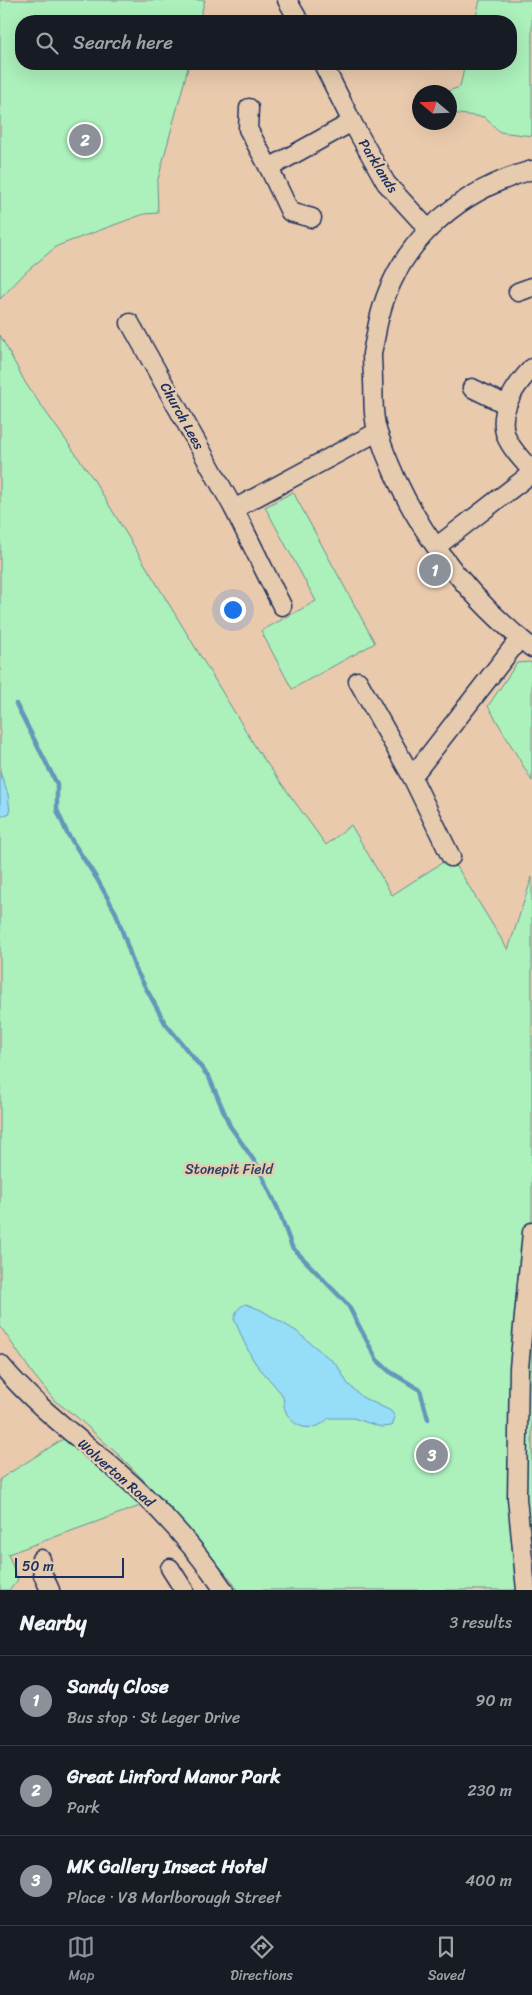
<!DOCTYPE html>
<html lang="en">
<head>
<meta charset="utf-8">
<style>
  :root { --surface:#171b24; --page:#20242c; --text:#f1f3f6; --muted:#9ea1a6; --line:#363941; --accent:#8c9099 }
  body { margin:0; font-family:Sriracha,sans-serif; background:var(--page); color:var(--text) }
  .compass { position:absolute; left:412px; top:85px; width:45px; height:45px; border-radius:50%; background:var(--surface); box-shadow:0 5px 20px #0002; rotate:289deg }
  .scale { position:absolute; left:15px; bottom:12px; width:109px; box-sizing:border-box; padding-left:5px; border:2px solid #1b2f5e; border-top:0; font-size:14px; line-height:18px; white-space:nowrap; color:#1b2f5e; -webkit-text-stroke:4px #e6cbae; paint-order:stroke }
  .you { position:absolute; left:232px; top:609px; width:18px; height:18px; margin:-12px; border:4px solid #fff; border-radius:50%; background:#1a73e8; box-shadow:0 0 0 8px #1a73e833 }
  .badge { display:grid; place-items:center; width:32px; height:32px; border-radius:50%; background:var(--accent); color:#fff; font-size:16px; font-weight:700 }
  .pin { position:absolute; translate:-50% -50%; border:2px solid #fff; box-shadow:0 1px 5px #0006 }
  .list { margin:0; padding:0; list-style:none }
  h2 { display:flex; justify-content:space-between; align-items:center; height:65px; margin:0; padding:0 20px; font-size:21px }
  h2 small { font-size:16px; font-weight:400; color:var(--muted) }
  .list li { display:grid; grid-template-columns:32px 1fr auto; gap:15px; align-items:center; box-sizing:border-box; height:90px; padding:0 20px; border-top:1px solid var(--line) }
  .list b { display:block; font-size:19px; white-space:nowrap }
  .list p { margin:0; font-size:16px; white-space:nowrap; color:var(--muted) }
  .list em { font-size:16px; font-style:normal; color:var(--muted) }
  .icon { flex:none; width:28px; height:28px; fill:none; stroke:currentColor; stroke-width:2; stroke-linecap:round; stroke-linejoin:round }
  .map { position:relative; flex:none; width:532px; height:1590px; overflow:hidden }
  .search { position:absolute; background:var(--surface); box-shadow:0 5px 20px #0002; left:15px; right:15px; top:15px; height:55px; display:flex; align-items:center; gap:12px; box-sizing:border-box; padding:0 18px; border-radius:20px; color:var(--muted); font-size:19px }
  .sheet { height:335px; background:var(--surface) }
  nav { display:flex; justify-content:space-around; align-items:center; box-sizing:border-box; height:70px; border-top:1px solid var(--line); background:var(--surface); font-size:14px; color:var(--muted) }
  nav a { display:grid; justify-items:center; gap:2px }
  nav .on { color:var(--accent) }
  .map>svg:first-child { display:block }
</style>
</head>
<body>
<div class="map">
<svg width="532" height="1590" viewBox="0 0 532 1590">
  <rect width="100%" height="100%" fill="#eacaad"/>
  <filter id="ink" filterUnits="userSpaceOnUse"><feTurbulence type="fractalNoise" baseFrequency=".02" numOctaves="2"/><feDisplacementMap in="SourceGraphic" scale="10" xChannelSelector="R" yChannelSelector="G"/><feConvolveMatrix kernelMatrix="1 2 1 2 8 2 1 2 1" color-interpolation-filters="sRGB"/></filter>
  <g filter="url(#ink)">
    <g fill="#acf0bb" stroke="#64908c">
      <polygon points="0,0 205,0 199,21 21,21 21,64 189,64 157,183 158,213 144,214 57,246 27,271 0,299"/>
      <polygon points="480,0 532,0 532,136 500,132 484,117 450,113 450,92 445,92 460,87 465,64 511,64 511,21 475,21"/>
      <polygon points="0,335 26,384 92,477 258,751 326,845 351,825 392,895 451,857 508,950 532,877 532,1590 237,1590 232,1581 158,1495 124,1460 77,1417 55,1401 33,1374 0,1326"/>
      <polygon points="293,492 375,643 292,689 261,631 316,601 265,507"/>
      <polygon points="529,662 532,663 532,781 488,706 517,663"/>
      <polygon points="71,1434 151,1502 8,1554 18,1580 9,1590 0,1590 0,1479"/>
    </g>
    <g fill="#96ddf8" stroke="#6597ba">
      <polygon points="0,772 8,794 10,813 0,817"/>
      <path d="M246,1304L261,1310L296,1331L337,1365L348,1384L362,1397L391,1411L395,1417L392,1426L381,1427L353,1418H329C316,1432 295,1431 286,1412C283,1406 285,1399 281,1393C273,1383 264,1374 256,1364C247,1351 241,1334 234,1319C236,1311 238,1307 246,1304Z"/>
    </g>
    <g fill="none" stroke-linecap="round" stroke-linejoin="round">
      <polyline stroke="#6597ba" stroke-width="4.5" points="16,704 57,784 57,810 67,833 97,879 116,913 135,968 165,1023 209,1077 230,1126 257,1165 278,1209 292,1247 348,1305 377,1360 389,1371 420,1390 428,1419"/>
      <defs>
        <g id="minor">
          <polyline points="287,0 299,21"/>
          <polyline points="249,108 248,129 269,168"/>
          <polyline points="352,122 386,183 428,229"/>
          <path d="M532,170C454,192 393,247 377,328C376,337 373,346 372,354C372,363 373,372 373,381C374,398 372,416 378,433C406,518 462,593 532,648"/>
          <polyline points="312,218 290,212 269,168 352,122 323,64"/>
          <polyline points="518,292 532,287"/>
          <polyline points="130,323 234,509"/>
          <path d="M532,368C514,387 493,417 510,444C516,454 525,463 532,471"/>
          <polyline points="472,388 507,405"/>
          <polyline points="436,547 532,473"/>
          <polyline points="282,606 234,509 377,432"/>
          <polyline points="358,681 412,777"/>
          <polyline points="451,857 412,777 520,638"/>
          <path d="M0,1364C33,1404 75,1435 115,1469C156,1504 193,1545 224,1590"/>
          <polyline points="41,1559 43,1575 50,1590"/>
          <polyline points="170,1568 184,1590"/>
          <polyline points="526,1590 517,1498 519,1368 532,1232"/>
        </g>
      </defs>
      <use href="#minor" stroke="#1b2f5e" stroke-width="21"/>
      <use href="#minor" stroke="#e6cbae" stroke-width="18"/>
    </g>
  </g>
  <g text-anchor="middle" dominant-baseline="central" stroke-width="5" stroke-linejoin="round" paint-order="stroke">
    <g font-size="14" fill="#1b2f5e" stroke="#e6cbae">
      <text transform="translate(378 166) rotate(58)">Parklands</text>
      <text transform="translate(182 416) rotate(61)">Church Lees</text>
      <text transform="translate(116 1473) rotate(41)">Wolverton Road</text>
    </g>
    <g font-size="14" fill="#2a4267" stroke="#e6cbae">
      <text x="229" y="1169">Stonepit Field</text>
    </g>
  </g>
</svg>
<svg class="compass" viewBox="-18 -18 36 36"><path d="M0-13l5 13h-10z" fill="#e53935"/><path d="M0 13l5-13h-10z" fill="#9ea1a6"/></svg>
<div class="scale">50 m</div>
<div class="you"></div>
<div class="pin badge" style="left:435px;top:570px">1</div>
<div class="pin badge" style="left:85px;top:140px">2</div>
<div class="pin badge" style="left:432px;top:1455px">3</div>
<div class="search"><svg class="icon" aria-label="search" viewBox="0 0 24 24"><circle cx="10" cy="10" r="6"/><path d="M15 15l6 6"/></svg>Search here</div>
</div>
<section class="sheet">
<h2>Nearby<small>3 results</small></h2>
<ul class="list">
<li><span class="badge">1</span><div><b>Sandy Close</b><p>Bus stop · St Leger Drive</p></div><em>90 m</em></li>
<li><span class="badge">2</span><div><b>Great Linford Manor Park</b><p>Park</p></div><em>230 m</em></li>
<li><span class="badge">3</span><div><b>MK Gallery Insect Hotel</b><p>Place · V8 Marlborough Street</p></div><em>400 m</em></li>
</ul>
</section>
<nav>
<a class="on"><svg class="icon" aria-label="map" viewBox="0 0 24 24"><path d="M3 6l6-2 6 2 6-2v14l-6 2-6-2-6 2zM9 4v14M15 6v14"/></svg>Map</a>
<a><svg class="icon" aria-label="directions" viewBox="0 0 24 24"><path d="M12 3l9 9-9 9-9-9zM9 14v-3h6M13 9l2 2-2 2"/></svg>Directions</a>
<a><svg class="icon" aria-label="saved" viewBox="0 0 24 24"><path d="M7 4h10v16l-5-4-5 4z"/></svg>Saved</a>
</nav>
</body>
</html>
